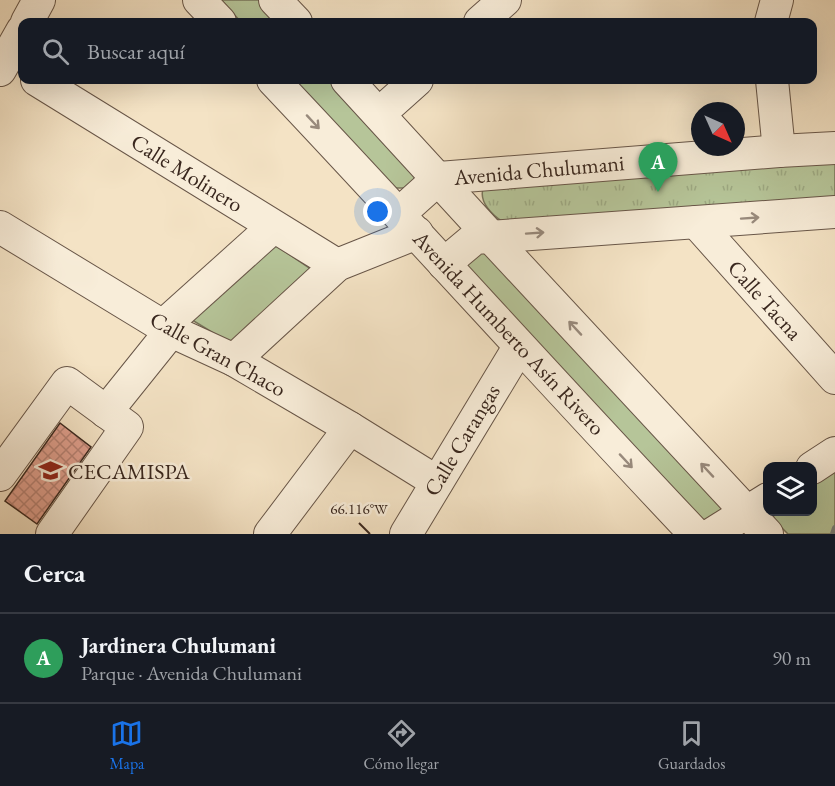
<!DOCTYPE html>
<html lang="es">
<head>
<meta charset="utf-8">
<style>
  :root { --surface:#171b24; --page:#20242c; --text:#f1f3f6; --muted:#9ea1a6; --line:#363941; --accent:#1a73e8 }
  body { margin:0; font-family:"EB Garamond",serif; background:var(--page); color:var(--text) }
  .controls { position:absolute; right:18px; bottom:18px; display:grid; overflow:hidden; border-radius:12px; box-shadow:0 6px 24px #0002 }
  .controls button { width:54px; height:54px; display:grid; place-items:center; padding:0; border:0; border-bottom:2px solid var(--line); background:var(--surface); color:var(--text); font:30px sans-serif }
  .compass { position:absolute; left:691px; top:102px; width:54px; height:54px; border-radius:50%; background:var(--surface); box-shadow:0 6px 24px #0002; rotate:135deg }
  .you { position:absolute; left:378px; top:212px; width:21px; height:21px; margin:-15px; border:4px solid #fff; border-radius:50%; background:#1a73e8; box-shadow:0 0 0 9px #1a73e833 }
  .badge { display:grid; place-items:center; width:39px; height:39px; border-radius:50%; background:var(--accent); color:#fff; font-size:20px; font-weight:700 }
  .pin { position:absolute; translate:-50% -50px; filter:drop-shadow(0 2px 3px #0008) }
  .pin::after { content:''; position:absolute; top:32px; width:21px; height:18px; background:inherit; clip-path:polygon(0 0,100% 0,50% 100%) }
  .list { margin:0; padding:0; list-style:none }
  h2 { display:flex; justify-content:space-between; align-items:center; height:78px; margin:0; padding:0 24px; font-size:26px }
  h2 small { font-size:20px; font-weight:400; color:var(--muted) }
  .list li { display:grid; grid-template-columns:39px 1fr auto; gap:18px; align-items:center; box-sizing:border-box; height:90px; padding:0 24px; border-top:2px solid var(--line) }
  .list b { display:block; font-size:22px; white-space:nowrap }
  .list p { margin:0; font-size:20px; white-space:nowrap; color:var(--muted) }
  .list em { font-size:20px; font-style:normal; color:var(--muted) }
  .icon { flex:none; width:33px; height:33px; fill:none; stroke:currentColor; stroke-width:2; stroke-linecap:round; stroke-linejoin:round }
  .map { position:relative; flex:none; width:835px; height:534px; overflow:hidden }
  .search { position:absolute; background:var(--surface); box-shadow:0 6px 24px #0002; left:18px; right:18px; top:18px; height:66px; display:flex; align-items:center; gap:15px; box-sizing:border-box; padding:0 21px; border-radius:12px; color:var(--muted); font-size:22px }
  .sheet { height:168px; background:var(--surface) }
  nav { display:flex; justify-content:space-around; align-items:center; box-sizing:border-box; height:84px; border-top:2px solid var(--line); background:var(--surface); font-size:16px; color:var(--muted) }
  nav a { display:grid; justify-items:center; gap:3px }
  nav .on { color:var(--accent) }
  .map>svg:first-child { display:block }
</style>
</head>
<body>
<div class="map">
<svg width="835" height="534" viewBox="0 0 835 534">
  <defs>
    <pattern id="park-tufts" width="24" height="20" patternUnits="userSpaceOnUse" patternTransform="scale(1.5)"><rect width="24" height="20" fill="#b6c599"/><path d="M3 7l-1-3M5 7V3M7 7l1-3M15 17l-1-3M17 17v-4M19 17l1-3" fill="none" stroke="#9da983"/></pattern>
    <pattern id="building-cross-hatch" width="8" height="8" patternUnits="userSpaceOnUse" patternTransform="scale(1.5)"><rect width="8" height="8" fill="#e1a08f"/><path d="M0 0l8 8M0 8l8-8" fill="none" stroke="#b78274"/></pattern>
  </defs>
  <rect width="100%" height="100%" fill="#f4e3c5"/>
  <filter id="stains"><feTurbulence type="fractalNoise" baseFrequency=".00333" numOctaves="4"/><feColorMatrix values="0 0 0 0 .2 0 0 0 0 .09 0 0 0 0 .02 0 0 0 .5 -.17"/></filter>
  <radialGradient id="worn" r=".72"><stop offset=".6" stop-color="#630" stop-opacity="0"/><stop offset="1" stop-color="#630" stop-opacity=".3"/></radialGradient>
  <g fill="#b6c599" stroke="#78765c" stroke-width="1.5">
    <polygon points="221,0 261,0 282,22 241,22"/>
    <polygon points="293,80 334,80 416,174 415,180 406,188 395,188"/>
    <polygon points="268,240 315,272 236,347 189,318"/>
    <polygon points="482,252 488,253 721,506 722,512 707,527 467,267 468,262"/>
    <polygon points="835,465 835,534 788,534 774,520 773,512 812,512 813,481"/>
  </g>
  <path fill="url(#park-tufts)" stroke="#78765c" stroke-width="1.5" d="M835,158V200L503,222C492,215 479,202 483,189Z"/>
  <g fill="none" stroke-linecap="round" stroke-linejoin="round">
    <polyline stroke="#77807e" stroke-width="6" points="833,534 835,528"/>
  </g>
  <polygon fill="url(#building-cross-hatch)" stroke="#39271e" stroke-width="1.5" points="60,423 91,447 37,524 5,501"/>
  <g fill="none" stroke-linecap="round" stroke-linejoin="round">
    <defs>
      <g id="minor">
        <polyline points="199,0 220,22"/>
        <polyline points="275,0 296,22"/>
        <polyline points="27,22 39,0"/>
        <polyline points="480,22 505,0"/>
        <polyline points="771,22 777,0"/>
        <polyline points="0,70 22,31"/>
        <polyline points="37,80 337,265"/>
        <path d="M273,80C415,230 553,384 695,534"/>
        <polyline points="347,80 490,236 767,534"/>
        <polyline points="772,80 779,151"/>
        <polyline points="379,114 417,80"/>
        <polyline points="399,214 439,178 779,151 835,148"/>
        <polyline points="696,222 835,378"/>
        <polyline points="0,227 171,331 234,360 350,428 437,482"/>
        <polyline points="444,264 475,238 835,212"/>
        <polyline points="163,326 273,227"/>
        <polyline points="234,360 337,265 417,233"/>
        <polyline points="106,412 171,331"/>
        <polyline points="812,468 835,453"/>
        <polyline points="0,475 67,383 127,427 52,534"/>
        <polyline points="270,534 350,428"/>
        <polyline points="406,534 519,347"/>
        <polyline points="712,534 768,499"/>
      </g>
    </defs>
    <use href="#minor" stroke="#685648" stroke-width="34"/>
    <use href="#minor" stroke="#f8edd9" stroke-width="32"/>
  </g>
  <defs><path id="oneway-shaft" d="M-6 0H5M1.5-3L5.5 0L1.5 3" fill="none" stroke-width="1.6" stroke-linecap="round" stroke-linejoin="round" transform="scale(1.5)"/></defs>
  <g stroke="#988a7c">
    <use href="#oneway-shaft" transform="translate(313 122) rotate(47)"/>
    <use href="#oneway-shaft" transform="translate(750 218) rotate(-4)"/>
    <use href="#oneway-shaft" transform="translate(535 233) rotate(-4)"/>
    <use href="#oneway-shaft" transform="translate(575 328) rotate(-133)"/>
    <use href="#oneway-shaft" transform="translate(626 461) rotate(47)"/>
    <use href="#oneway-shaft" transform="translate(707 470) rotate(-133)"/>
  </g>
  <path fill="none" stroke="#39271e" stroke-width="2" d="M359,523L370,534"/>
  <defs>
    <symbol id="university-bare" viewBox="-9 -9 18 18"><path d="M0-5L7-2L0 1L-7-2ZM-4 1L0 2.5L4 1V4Q0 6-4 4Z" fill="#8f2418" stroke="#f8edd9" stroke-width="2.5" paint-order="stroke"/></symbol>
  </defs>
  <g fill-rule="evenodd">
    <use href="#university-bare" x="34" y="454" width="33" height="33"/>
  </g>
  <g text-anchor="middle" dominant-baseline="central" stroke-width="5" stroke-linejoin="round" paint-order="stroke">
    <g font-size="22" fill="#39271e" stroke="#f8edd9">
      <text transform="translate(539 170) rotate(-5)">Avenida Chulumani</text>
      <text transform="translate(187 173) rotate(32)">Calle Molinero</text>
      <text transform="translate(765 300) rotate(48)">Calle Tacna</text>
      <text transform="translate(509 333) rotate(47)">Avenida Humberto Asín Rivero</text>
      <text transform="translate(218 354) rotate(29)">Calle Gran Chaco</text>
      <text transform="translate(462 440) rotate(-59)">Calle Carangas</text>
    </g>
    <g font-size="22" fill="#39271e" stroke="#f8edd9" text-anchor="start">
      <text x="68" y="471">CECAMISPA</text>
    </g>
  </g>
  <g font-size="15" text-anchor="middle" fill="#39271e" stroke="#f8edd9" stroke-width="5" stroke-linejoin="round" paint-order="stroke">
    <text x="359" y="514">66.116°W</text>
  </g>
  <rect width="100%" height="100%" filter="url(#stains)"/>
  <rect width="100%" height="100%" fill="url(#worn)"/>
</svg>
<div class="controls">
<button><svg class="icon" aria-label="layers" viewBox="0 0 24 24"><path d="M12 4l9 5-9 5-9-5zM3 14l9 5 9-5"/></svg></button>
</div>
<svg class="compass" viewBox="-18 -18 36 36"><path d="M0-13l5 13h-10z" fill="#e53935"/><path d="M0 13l5-13h-10z" fill="#9ea1a6"/></svg>
<div class="you"></div>
<div class="pin badge" style="left:658px;top:192px;background:#2e9e5b">A</div>
<div class="search"><svg class="icon" aria-label="search" viewBox="0 0 24 24"><circle cx="10" cy="10" r="6"/><path d="M15 15l6 6"/></svg>Buscar aquí</div>
</div>
<section class="sheet">
<h2>Cerca<small></small></h2>
<ul class="list">
<li><span class="badge" style="background:#2e9e5b">A</span><div><b>Jardinera Chulumani</b><p>Parque · Avenida Chulumani</p></div><em>90 m</em></li>
</ul>
</section>
<nav>
<a class="on"><svg class="icon" aria-label="map" viewBox="0 0 24 24"><path d="M3 6l6-2 6 2 6-2v14l-6 2-6-2-6 2zM9 4v14M15 6v14"/></svg>Mapa</a>
<a><svg class="icon" aria-label="directions" viewBox="0 0 24 24"><path d="M12 3l9 9-9 9-9-9zM9 14v-3h6M13 9l2 2-2 2"/></svg>Cómo llegar</a>
<a><svg class="icon" aria-label="saved" viewBox="0 0 24 24"><path d="M7 4h10v16l-5-4-5 4z"/></svg>Guardados</a>
</nav>
</body>
</html>
